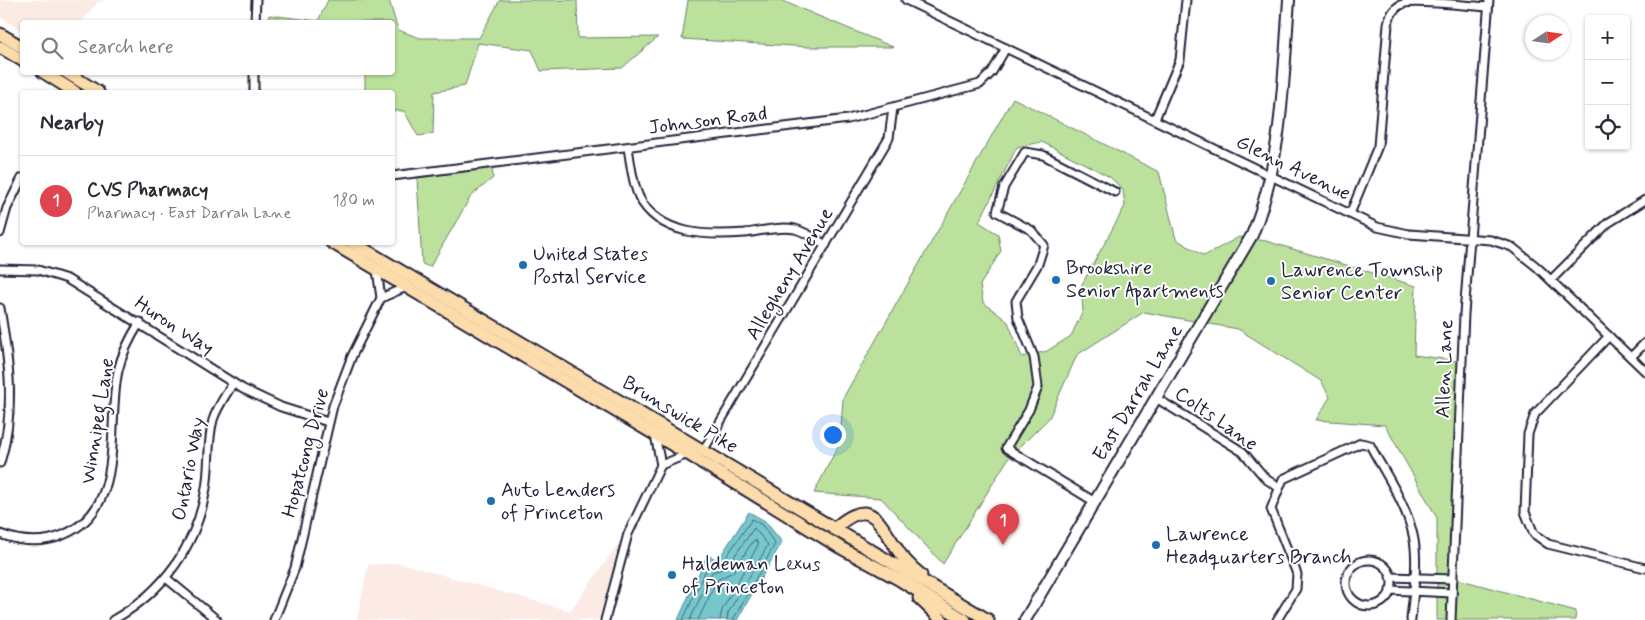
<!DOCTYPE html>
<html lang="en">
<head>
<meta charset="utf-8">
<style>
  :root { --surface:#fff; --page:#f2f2f3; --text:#2b2b33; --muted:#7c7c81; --line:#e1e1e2; --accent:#db2777 }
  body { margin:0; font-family:Mynerve,sans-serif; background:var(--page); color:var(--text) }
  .controls { position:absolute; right:15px; top:15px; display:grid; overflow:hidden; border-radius:5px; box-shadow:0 1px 4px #0004 }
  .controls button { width:45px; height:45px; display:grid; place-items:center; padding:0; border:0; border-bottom:1px solid var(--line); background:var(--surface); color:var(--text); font:25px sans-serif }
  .compass { position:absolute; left:1525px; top:15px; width:45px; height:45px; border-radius:50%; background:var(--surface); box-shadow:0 1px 4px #0004; rotate:78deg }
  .you { position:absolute; left:832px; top:434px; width:18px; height:18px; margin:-12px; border:4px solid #fff; border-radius:50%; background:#1a73e8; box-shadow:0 0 0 8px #1a73e833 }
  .badge { display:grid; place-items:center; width:32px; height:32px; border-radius:50%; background:var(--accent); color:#fff; font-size:16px; font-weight:700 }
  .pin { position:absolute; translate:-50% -41px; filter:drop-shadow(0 1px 2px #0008) }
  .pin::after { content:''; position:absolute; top:26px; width:18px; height:15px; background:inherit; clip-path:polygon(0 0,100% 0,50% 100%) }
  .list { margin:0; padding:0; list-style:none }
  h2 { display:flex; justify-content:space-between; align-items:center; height:65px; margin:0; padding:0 20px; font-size:21px }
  h2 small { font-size:16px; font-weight:400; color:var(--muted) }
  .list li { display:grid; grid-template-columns:32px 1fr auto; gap:15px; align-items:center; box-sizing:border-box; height:90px; padding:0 20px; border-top:1px solid var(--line) }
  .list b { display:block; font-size:19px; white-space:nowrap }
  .list p { margin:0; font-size:16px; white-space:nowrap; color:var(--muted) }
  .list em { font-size:16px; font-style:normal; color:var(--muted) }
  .icon { flex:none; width:28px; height:28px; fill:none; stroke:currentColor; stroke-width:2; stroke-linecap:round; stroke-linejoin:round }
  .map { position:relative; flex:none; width:1645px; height:620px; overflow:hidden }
  .search { position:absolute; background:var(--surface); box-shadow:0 1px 4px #0004; left:20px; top:20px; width:375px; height:55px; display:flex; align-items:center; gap:12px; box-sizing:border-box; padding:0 18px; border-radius:5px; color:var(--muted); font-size:19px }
  .panel { position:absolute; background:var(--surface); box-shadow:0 1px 4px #0004; left:20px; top:90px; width:375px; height:155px; border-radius:5px }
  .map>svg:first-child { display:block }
</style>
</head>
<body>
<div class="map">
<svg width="1645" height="620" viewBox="0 0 1645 620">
  <rect width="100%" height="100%" fill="#fff"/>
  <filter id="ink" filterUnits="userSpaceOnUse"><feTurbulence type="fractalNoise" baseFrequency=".02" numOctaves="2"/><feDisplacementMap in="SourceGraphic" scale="10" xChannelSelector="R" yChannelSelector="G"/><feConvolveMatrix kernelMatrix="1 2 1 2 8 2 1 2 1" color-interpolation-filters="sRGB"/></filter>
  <g filter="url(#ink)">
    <g fill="#fcebe5">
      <polygon points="0,0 108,0 98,2 81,22 22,22 22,31 0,17"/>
      <polygon points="624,536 598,620 357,620 368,565 400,563 570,611"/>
    </g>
    <g fill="#bbe19c" stroke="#6e826c" fill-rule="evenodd">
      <polygon points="328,0 389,0 398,30 420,38 479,38 500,0 577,0 578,38 658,37 622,68 541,71 532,50 478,43 465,86 434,92 433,134 418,136 404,111 393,111 392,92 365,92 365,73 392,72 392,22 269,22 269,15 318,21"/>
      <polygon points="688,0 780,0 893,47 809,47 682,39"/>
      <path d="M1013,98L1159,172L1176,239L1204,256L1239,237L1266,241L1416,286L1414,355L1458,361L1450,577L1576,611L1575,620H1437V518L1385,425L1316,420L1330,397L1321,381L1238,329L1144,312L1077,355L1049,418L1008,459L943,564L881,498L814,493L840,442L843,398ZM1042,142L1110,177L1123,190L1125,206L1081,286L1083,311L1071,336L1047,351L1022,357L1008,322L983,302L980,285L1001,251L998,234L979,222L1017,147Z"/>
      <polygon points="492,168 493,178 471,196 430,267 422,264 417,178"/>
    </g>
    <polygon fill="#76c7cd" stroke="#548593" points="749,512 765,521 782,542 737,620 678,620 707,555 718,560"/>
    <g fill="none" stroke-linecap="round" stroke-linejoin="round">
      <g stroke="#446475" stroke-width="1">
        <polyline points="683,620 709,563 722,563 752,519 762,525 775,544 733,620"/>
        <polyline points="690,620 712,572 726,568 754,528 768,545 728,613 727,620"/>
        <polyline points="698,620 717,580 733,572 753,541 756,540 758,545 722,610 720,620"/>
      </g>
      <defs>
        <g id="street">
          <polyline points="906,0 1377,227 1409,234 1491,240 1512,247 1537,267 1645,371"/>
          <polyline points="255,22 256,0"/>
          <polyline points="254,92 254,72"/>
          <polyline points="1155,119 1180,60 1186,0"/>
          <path d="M628,148C631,164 632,182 639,197C659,236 708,236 745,233C761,231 780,226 795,229C806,232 816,239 826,245"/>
          <polyline points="392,176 848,119 980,84 992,72 1006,48"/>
          <path d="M1350,214L1378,146L1388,24C1390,14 1395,6 1405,3C1418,0 1471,6 1488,7"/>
          <polyline points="0,233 7,208 22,178"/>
          <polyline points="0,269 38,270 67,279 243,389 281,407 328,422"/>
          <polyline points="1551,280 1608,223 1645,200"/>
          <polyline points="381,298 406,287"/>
          <path d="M0,308C9,361 16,410 0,463"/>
          <polyline points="1609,336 1535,414 1528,434 1525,512 1534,534 1548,544 1645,568"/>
          <polyline points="1631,357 1645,343"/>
          <polyline points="1156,398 1243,452 1266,479 1278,487"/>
          <polyline points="703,451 889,138 893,108"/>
          <polyline points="661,465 688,454"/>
          <polyline points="1095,502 1006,448 1029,410 1038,387 1034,357 1018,318 1016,301 1038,264 1044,245 1031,230 997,212 1004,187 1025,152 1043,155 1115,192"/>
          <path d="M0,534C21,542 42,544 63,535C128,508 106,426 118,371C122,353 130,338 140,322"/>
          <circle cx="1369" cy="583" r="23"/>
          <polyline points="1390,577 1453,579"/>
          <polyline points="166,578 217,620"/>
          <polyline points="1390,590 1452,593"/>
          <path d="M113,620C163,592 197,546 206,488C210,466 207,442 213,420C217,407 226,395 233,383"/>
          <polyline points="274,620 295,568 333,406 352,356 381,298 377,270"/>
          <polyline points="605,620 628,534 661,465 655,435"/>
          <path d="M1277,620L1296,589L1297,574L1271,509L1283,479L1361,443L1370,445C1385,474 1406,503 1413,535C1419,560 1413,595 1411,620"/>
          <polyline points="1451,620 1464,314 1489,0"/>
        </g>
        <path id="secondary" d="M1025,620L1252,235C1283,160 1283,80 1289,0"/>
        <g id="primary">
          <polyline points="0,34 22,47"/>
          <polyline points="0,47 22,60"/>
          <polyline points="43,72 75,92"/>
          <polyline points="66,72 98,92"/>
          <polyline points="331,242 688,454 841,548 900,580 965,620"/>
          <polyline points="352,242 988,620"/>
          <path d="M834,529C870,496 877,519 897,549C903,559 911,567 921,575"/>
          <polyline points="919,598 942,620"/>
        </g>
      </defs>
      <use href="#street" stroke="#22223b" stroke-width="11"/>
      <use href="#secondary" stroke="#22223b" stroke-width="14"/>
      <use href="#primary" stroke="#22223b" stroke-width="15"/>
      <use href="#street" stroke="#fff" stroke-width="7"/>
      <use href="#secondary" stroke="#fff" stroke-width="10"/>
      <use href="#primary" stroke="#fddcac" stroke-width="11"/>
    </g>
  </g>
  <g fill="#1f6fb2" stroke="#fff" stroke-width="2">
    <circle cx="523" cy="265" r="5"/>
    <circle cx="1056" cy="280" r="5"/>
    <circle cx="1271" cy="281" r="5"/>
    <circle cx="491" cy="501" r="5"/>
    <circle cx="1156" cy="545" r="5"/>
    <circle cx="672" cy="575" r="5"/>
  </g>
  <g text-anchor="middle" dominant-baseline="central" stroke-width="4" stroke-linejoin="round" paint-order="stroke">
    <g font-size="20" fill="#22223b" stroke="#fff">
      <text transform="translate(708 121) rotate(-7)">Johnson Road</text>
      <text transform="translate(1293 168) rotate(26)">Glenn Avenue</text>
      <text transform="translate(790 274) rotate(-59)">Allegheny Avenue</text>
      <text transform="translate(174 326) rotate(33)">Huron Way</text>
      <text transform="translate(1445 369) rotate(-88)">Allen Lane</text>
      <text transform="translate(1138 393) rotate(-59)">East Darrah Lane</text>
      <text transform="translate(680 415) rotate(31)">Brunswick Pike</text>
      <text transform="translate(1216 419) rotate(35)">Colts Lane</text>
      <text transform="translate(98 421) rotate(-81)">Winnipeg Lane</text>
      <text transform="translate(306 453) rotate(-75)">Hopatcong Drive</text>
      <text transform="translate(189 469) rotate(-79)">Ontario Way</text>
    </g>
    <g font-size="20" fill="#22223b" stroke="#fff" text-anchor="start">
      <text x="533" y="254">United States<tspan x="533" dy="23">Postal Service</tspan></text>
      <text x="1066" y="268">Brookshire<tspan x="1066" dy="23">Senior Apartments</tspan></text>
      <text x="1281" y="270">Lawrence Township<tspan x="1281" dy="23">Senior Center</tspan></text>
      <text x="501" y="490">Auto Lenders<tspan x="501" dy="23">of Princeton</tspan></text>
      <text x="1166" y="534">Lawrence<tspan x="1166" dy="23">Headquarters Branch</tspan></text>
      <text x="682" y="564">Haldeman Lexus<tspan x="682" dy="23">of Princeton</tspan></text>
    </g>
  </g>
</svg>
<div class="controls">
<button>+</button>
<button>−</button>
<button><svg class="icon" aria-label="locate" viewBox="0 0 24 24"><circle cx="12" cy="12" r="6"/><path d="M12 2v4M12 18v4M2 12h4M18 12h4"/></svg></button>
</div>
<svg class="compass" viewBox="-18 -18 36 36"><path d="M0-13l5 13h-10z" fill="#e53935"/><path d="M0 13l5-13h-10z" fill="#7c7c81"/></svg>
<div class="you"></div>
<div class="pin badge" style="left:1003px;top:545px;background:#e0444e">1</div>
<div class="search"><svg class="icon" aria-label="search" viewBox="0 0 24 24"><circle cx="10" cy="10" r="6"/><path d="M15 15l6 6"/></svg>Search here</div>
<section class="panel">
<h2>Nearby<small></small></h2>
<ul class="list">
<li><span class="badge" style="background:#e0444e">1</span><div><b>CVS Pharmacy</b><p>Pharmacy · East Darrah Lane</p></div><em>180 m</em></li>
</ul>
</section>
</div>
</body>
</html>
